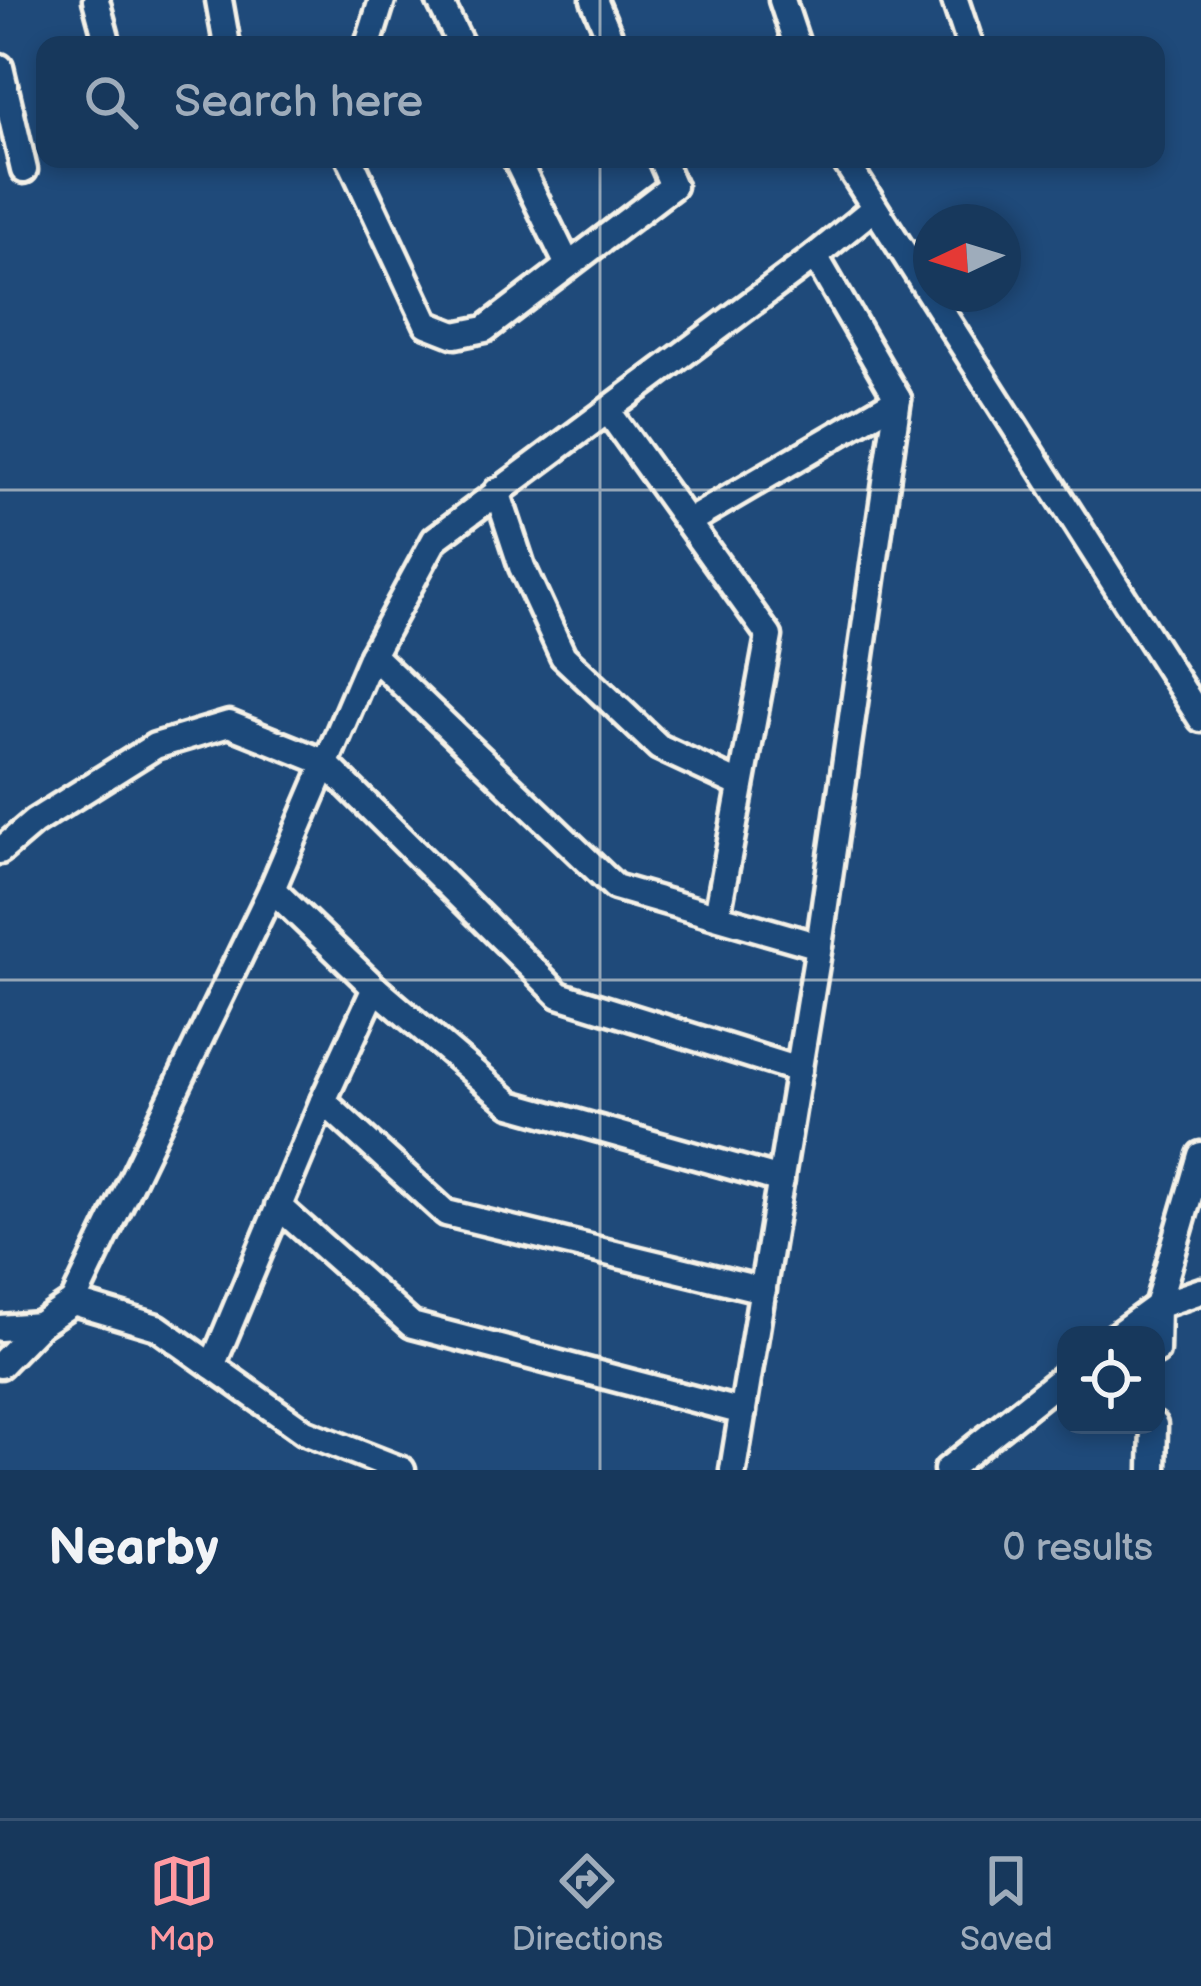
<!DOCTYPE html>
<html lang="en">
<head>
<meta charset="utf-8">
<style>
  :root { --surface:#17385c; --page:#244365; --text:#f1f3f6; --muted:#9eacbb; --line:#365272; --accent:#ff9aa2 }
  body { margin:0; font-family:"Balsamiq Sans",sans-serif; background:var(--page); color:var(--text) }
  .controls { position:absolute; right:36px; bottom:36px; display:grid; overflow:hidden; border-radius:24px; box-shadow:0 6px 18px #0003 }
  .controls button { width:108px; height:108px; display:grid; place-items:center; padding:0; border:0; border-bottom:3px solid var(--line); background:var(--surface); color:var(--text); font:60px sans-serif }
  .compass { position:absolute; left:913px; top:204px; width:108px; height:108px; border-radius:50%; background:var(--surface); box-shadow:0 6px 18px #0003; rotate:266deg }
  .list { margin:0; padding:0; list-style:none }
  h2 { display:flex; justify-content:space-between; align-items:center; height:156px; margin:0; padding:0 48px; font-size:51px }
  h2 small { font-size:39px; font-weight:400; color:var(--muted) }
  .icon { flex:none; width:66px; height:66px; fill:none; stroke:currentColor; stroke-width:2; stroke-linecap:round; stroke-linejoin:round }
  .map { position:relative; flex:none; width:1201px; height:1470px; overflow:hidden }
  .search { position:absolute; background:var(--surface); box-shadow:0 6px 18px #0003; left:36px; right:36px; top:36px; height:132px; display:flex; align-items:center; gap:30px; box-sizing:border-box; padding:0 42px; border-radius:24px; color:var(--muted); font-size:45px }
  .sheet { height:348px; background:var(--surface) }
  nav { display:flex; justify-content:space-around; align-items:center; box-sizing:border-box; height:168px; border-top:3px solid var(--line); background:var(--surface); font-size:33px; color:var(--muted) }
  nav a { display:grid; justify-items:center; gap:6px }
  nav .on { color:var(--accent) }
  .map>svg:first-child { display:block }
</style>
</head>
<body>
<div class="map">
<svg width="1201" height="1470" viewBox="0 0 1201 1470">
  <rect width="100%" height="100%" fill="#1f4a7a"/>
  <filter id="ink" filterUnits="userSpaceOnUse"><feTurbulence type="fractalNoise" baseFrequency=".00833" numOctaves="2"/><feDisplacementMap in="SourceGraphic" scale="24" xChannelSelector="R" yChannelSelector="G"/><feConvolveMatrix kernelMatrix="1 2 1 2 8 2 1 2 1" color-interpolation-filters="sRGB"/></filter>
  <g filter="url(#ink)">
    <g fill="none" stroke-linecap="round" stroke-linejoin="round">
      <defs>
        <g id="minor">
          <polyline points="96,0 108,45"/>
          <polyline points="219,0 227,45"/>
          <polyline points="439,0 461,45"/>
          <polyline points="594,0 613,45"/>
          <polyline points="782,0 797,45"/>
          <polyline points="955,0 970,45"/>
          <polyline points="368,45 382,0"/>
          <polyline points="0,67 24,170"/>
          <polyline points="350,159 427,324 455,335 485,329 673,186 661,159"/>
          <polyline points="516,159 568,265"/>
          <polyline points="844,159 1201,719"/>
          <polyline points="815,256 874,208"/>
          <polyline points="608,411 769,636 717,916"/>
          <polyline points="497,491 522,567 563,656 659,747 741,785"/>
          <polyline points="688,522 898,399"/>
          <polyline points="372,655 615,887 819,946"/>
          <polyline points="0,851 34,822 155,746 229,724 324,762 559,995 799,1070"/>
          <polyline points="272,889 375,988 511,1104 781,1180"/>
          <polyline points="323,1101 446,1213 763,1290"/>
          <polyline points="278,1206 412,1325 743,1412"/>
          <polyline points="73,1302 272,889 372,655 435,539 815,256 898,399 819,946 733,1470"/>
          <polyline points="0,1328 39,1325"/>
          <polyline points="1117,1335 1157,1306 1201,1291"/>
          <polyline points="1156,1351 1157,1306 1201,1155"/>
          <polyline points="0,1365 39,1325 73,1302 157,1327 305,1432 402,1470"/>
          <polyline points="212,1366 323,1101 375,988"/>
          <polyline points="947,1470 1066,1375"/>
          <polyline points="1153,1470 1154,1425"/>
        </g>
      </defs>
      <use href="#minor" stroke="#f4f1e8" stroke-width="33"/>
      <use href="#minor" stroke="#1f4a7a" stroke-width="24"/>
    </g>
  </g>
  <path fill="none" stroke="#f4f1e8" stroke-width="3" stroke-opacity="0.55" d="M600,0V45M600,159V1470M0,490H1201M0,980H1201"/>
</svg>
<div class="controls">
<button><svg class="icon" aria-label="locate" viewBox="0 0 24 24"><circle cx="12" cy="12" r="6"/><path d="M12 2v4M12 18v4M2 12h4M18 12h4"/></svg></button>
</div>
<svg class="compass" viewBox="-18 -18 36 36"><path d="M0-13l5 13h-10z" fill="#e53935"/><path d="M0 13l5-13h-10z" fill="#9eacbb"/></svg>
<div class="search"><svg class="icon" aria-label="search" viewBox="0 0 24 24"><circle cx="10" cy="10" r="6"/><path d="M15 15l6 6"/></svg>Search here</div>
</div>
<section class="sheet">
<h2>Nearby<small>0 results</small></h2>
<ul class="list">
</ul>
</section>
<nav>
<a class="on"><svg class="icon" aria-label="map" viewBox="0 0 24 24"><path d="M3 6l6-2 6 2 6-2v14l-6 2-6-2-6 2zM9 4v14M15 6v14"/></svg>Map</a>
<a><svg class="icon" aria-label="directions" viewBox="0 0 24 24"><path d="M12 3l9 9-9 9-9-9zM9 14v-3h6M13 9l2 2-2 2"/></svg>Directions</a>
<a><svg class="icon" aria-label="saved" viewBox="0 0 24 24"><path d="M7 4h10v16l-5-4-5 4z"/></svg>Saved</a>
</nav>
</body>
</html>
